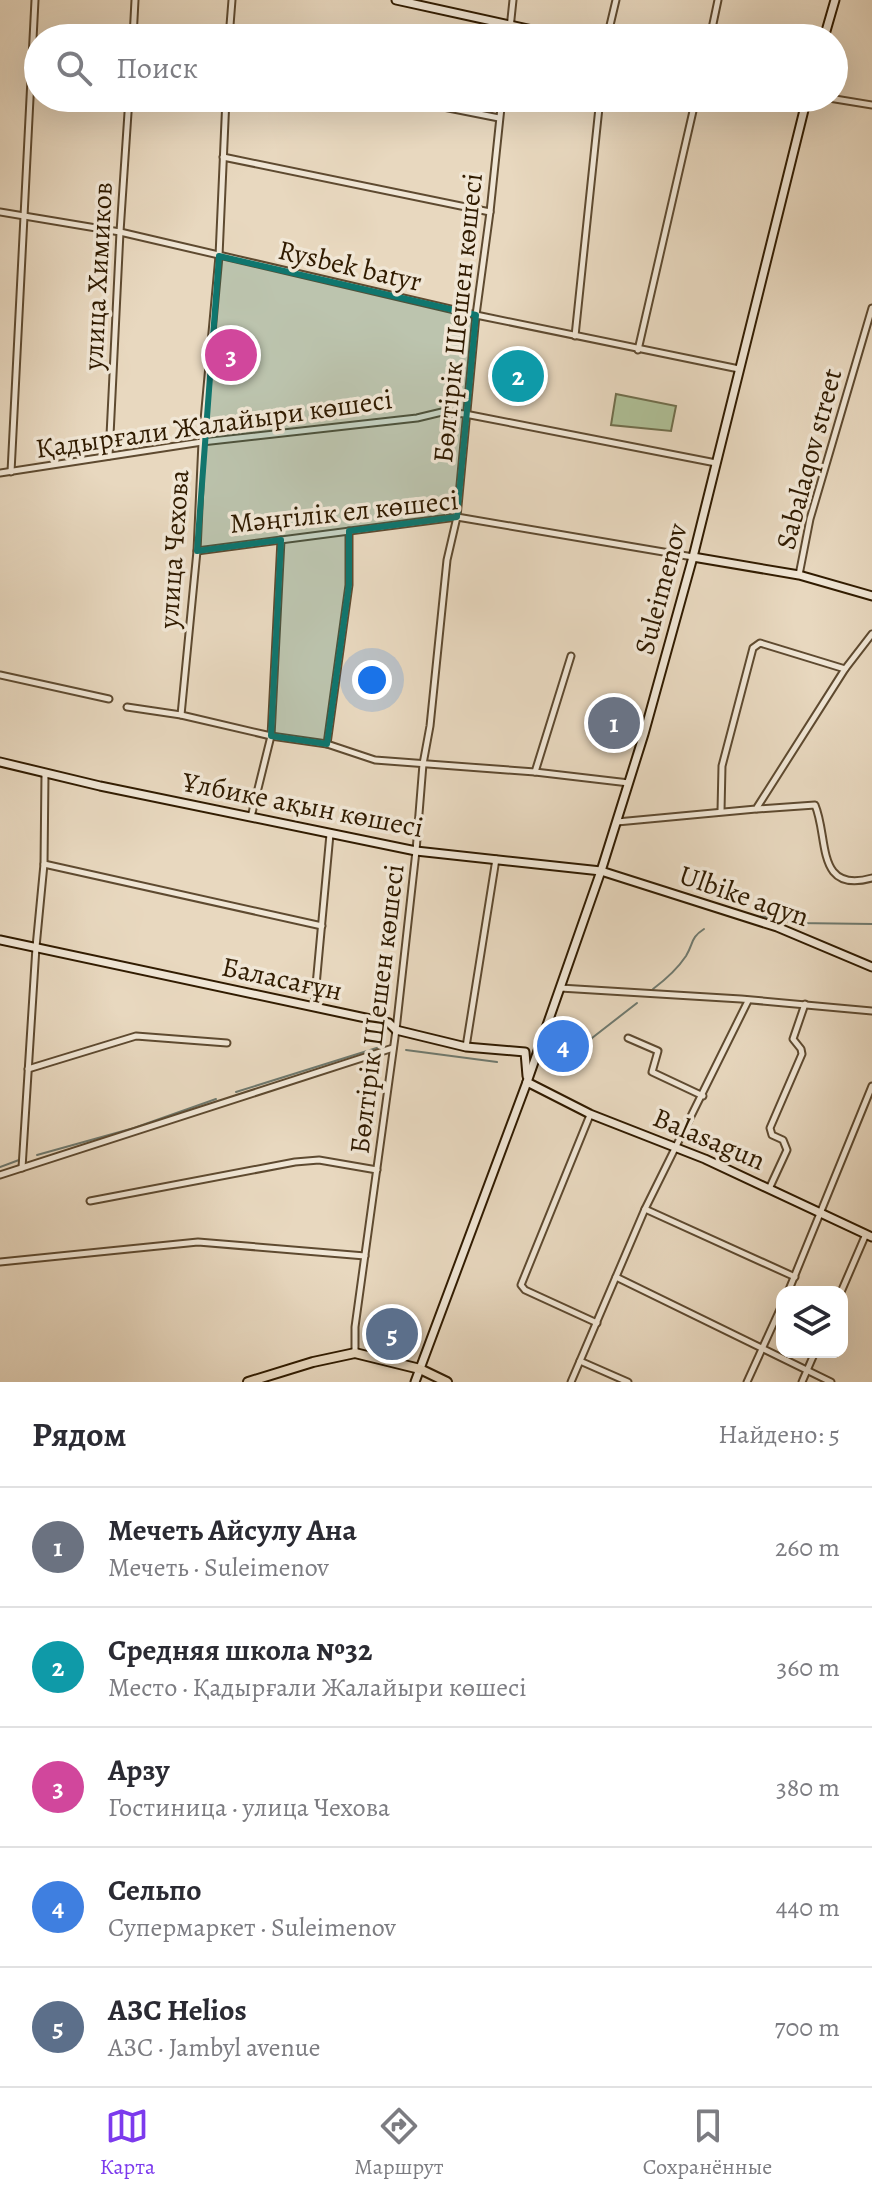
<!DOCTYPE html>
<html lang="ru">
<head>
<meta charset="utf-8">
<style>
  :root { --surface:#fff; --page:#f7f7f7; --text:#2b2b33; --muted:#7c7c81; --line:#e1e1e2; --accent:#7c3aed }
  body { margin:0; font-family:Alegreya,serif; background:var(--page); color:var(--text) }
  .controls { position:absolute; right:24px; bottom:24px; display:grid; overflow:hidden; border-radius:16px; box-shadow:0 8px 32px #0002 }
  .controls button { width:72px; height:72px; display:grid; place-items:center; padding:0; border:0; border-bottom:2px solid var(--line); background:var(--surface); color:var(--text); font:40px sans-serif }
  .you { position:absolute; left:372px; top:680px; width:28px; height:28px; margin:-20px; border:6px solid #fff; border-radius:50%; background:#1a73e8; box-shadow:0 0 0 12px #1a73e833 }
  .badge { display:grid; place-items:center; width:52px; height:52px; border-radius:50%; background:var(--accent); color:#fff; font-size:26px; font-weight:700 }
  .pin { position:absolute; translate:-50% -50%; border:4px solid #fff; box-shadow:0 2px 8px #0006 }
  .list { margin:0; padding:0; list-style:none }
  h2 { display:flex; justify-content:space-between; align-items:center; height:104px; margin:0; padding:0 32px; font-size:34px }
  h2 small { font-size:26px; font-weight:400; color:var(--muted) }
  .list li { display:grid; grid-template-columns:52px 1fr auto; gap:24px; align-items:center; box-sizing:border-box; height:120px; padding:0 32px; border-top:2px solid var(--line) }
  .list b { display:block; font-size:30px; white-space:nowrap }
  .list p { margin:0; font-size:26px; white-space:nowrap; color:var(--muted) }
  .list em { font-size:26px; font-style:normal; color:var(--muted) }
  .icon { flex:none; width:44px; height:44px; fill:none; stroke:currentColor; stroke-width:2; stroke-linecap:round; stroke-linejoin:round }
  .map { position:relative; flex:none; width:872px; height:1382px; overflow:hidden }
  .search { position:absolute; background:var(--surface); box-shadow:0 8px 32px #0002; left:24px; right:24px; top:24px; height:88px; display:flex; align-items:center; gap:20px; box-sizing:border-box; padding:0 28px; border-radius:44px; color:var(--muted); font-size:30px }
  .sheet { height:704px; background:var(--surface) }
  nav { display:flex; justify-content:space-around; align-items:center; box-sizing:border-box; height:112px; border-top:2px solid var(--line); background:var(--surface); font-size:22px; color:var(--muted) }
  nav a { display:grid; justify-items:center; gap:4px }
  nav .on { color:var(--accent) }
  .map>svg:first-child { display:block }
</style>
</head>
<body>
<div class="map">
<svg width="872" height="1382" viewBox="0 0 872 1382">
  <rect width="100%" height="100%" fill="#e8d8bf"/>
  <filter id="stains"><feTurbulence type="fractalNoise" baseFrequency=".0025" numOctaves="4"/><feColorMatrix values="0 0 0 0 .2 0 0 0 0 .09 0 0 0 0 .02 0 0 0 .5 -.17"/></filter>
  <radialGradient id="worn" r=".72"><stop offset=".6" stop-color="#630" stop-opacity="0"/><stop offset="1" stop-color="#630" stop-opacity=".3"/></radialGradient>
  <polygon fill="#afc097" stroke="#706e4c" stroke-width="2" points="616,394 676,406 671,431 611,425"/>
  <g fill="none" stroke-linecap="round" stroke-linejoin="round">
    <g stroke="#6f796e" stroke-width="2">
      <polyline points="761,916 796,923 872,924"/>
      <path d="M653,989C665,980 678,968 686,956C694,943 690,938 704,929"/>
      <polyline points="406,1050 497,1062"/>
      <polyline points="545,1062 586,1048 592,1038 637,1003"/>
      <polyline points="236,1092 383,1046"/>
      <polyline points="37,1155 134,1128 216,1099"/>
      <polyline points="0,1167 19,1160"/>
    </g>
    <defs>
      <g id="street">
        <polyline points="133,38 135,0"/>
        <polyline points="229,38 232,0"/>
        <polyline points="509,38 513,0"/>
        <polyline points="607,38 616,0"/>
        <polyline points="710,38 718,0"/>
        <polyline points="398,98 499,118"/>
        <polyline points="829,98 872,105"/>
        <polyline points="223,157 490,212"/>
        <polyline points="0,212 120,232 476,315 739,369"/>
        <polyline points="575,336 600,98"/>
        <polyline points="638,350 696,98"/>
        <polyline points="109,456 120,232 129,98"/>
        <polyline points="11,472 35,0"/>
        <polyline points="0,473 202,442 417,418 442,412 465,414 716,463"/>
        <polyline points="197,551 457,517 693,557"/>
        <polyline points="799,575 810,519 872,308"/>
        <polyline points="0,675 109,699"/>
        <polyline points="127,707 181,715 271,736 327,744 375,760 535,772 629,783"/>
        <polyline points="181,715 197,551 202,442 219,256 226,98"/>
        <polyline points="327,744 349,585 349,531"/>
        <polyline points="535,772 571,656"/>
        <path d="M757,809L815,805C829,838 815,894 872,878"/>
        <polyline points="721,811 722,766 753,648 760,643 845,669"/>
        <polyline points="251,817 271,736 281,540"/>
        <polyline points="617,822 756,809 845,669 872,634"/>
        <polyline points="44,864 322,926"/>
        <polyline points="560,988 741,999 872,1011"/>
        <polyline points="314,1007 330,834"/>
        <polyline points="628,1038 658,1051 652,1072 703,1096"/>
        <polyline points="466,1047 496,859"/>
        <polyline points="28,1069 136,1036 227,1043"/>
        <polyline points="590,1115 521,1285 525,1290 597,1323"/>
        <polyline points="22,1168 36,947 44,864 45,774"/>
        <polyline points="0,1175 393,1048"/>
        <polyline points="769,1189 787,1150 783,1140 772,1135 770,1128 802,1054 801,1049 793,1039 805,1004"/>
        <polyline points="90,1201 295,1162 319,1160 377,1170"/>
        <polyline points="645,1209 795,1277"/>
        <polyline points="0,1262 198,1242 365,1256"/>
        <polyline points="616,1277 831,1382"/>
        <polyline points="788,1292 872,1086"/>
        <polyline points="841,1292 866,1234"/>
        <polyline points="355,1353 355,1327 396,1030 416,851 423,764 430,726 447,560 457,517 476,315 490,212 502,98"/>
        <polyline points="580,1361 628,1382"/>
        <polyline points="571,1382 645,1209 748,1001"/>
        <polyline points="747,1382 782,1305"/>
        <polyline points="802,1382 815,1352"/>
      </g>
      <g id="secondary">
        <polyline points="396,0 569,38"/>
        <polyline points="824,38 835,0"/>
        <polyline points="693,557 799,575 872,596"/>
        <polyline points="0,762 100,786 416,851 601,871 777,927 872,967"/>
        <polyline points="0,940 389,1023 396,1030 466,1047 525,1052 527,1076"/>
        <polyline points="527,1082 590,1114 705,1159 872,1237"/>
        <polyline points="415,1382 527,1082 601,871 644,734 693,557 807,98"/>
      </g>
      <polyline id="primary" points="248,1382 313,1362 355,1353 420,1369 447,1382"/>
    </defs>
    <use href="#street" stroke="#5e4a30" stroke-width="9"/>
    <use href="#secondary" stroke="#301b00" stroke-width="11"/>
    <use href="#primary" stroke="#301b00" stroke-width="12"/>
    <use href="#street" stroke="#f0e6d5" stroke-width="5"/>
    <use href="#secondary" stroke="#f0e6d5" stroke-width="7"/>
    <use href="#primary" stroke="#e8d8bf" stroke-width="8"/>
  </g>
  <path fill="#0f766e" fill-opacity="0.2" stroke="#0f766e" stroke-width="6" stroke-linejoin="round" d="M219,256L476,315L457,517L349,531V585L327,744L271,736L281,540L197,551Z"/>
  <g text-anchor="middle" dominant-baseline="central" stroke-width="7" stroke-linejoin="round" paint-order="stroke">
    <g font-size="28" fill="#301b00" stroke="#f0e6d5">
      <text transform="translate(350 266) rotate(13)">Rysbek batyr</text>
      <text transform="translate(98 276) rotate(-87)">улица Химиков</text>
      <text transform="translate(458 318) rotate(-84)">Бөлтірік Шешен көшесі</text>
      <text transform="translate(214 424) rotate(-8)">Қадырғали Жалайыри көшесі</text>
      <text transform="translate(809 459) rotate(-75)">Sabalaqov street</text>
      <text transform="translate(344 512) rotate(-6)">Мәңгілік ел көшесі</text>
      <text transform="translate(174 549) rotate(-86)">улица Чехова</text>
      <text transform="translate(661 589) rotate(-75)">Suleimenov</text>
      <text transform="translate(303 805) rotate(11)">Ұлбике ақын көшесі</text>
      <text transform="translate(744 896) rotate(19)">Ulbike aqyn</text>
      <text transform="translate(282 979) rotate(12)">Баласағұн</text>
      <text transform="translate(377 1009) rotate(-83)">Бөлтірік Шешен көшесі</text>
      <text transform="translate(709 1139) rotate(23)">Balasagun</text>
    </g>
  </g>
  <rect width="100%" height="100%" filter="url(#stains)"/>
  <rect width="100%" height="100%" fill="url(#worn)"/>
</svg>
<div class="controls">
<button><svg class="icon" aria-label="layers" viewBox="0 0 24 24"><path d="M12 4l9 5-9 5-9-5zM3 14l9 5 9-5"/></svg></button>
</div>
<div class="you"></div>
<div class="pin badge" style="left:614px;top:723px;background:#6b7280">1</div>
<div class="pin badge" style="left:518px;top:376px;background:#0f9aa8">2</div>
<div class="pin badge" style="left:231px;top:355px;background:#d1479c">3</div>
<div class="pin badge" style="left:563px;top:1046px;background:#3f7fe0">4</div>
<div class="pin badge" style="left:392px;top:1334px;background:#5c6f8a">5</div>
<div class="search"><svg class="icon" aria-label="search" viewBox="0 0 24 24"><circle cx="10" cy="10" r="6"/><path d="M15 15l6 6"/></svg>Поиск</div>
</div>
<section class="sheet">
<h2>Рядом<small>Найдено: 5</small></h2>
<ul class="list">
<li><span class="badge" style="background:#6b7280">1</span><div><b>Мечеть Айсулу Ана</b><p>Мечеть · Suleimenov</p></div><em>260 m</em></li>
<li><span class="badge" style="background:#0f9aa8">2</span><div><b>Средняя школа №32</b><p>Место · Қадырғали Жалайыри көшесі</p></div><em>360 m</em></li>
<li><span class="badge" style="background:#d1479c">3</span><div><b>Арзу</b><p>Гостиница · улица Чехова</p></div><em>380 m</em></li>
<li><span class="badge" style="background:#3f7fe0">4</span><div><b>Сельпо</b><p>Супермаркет · Suleimenov</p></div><em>440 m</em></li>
<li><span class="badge" style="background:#5c6f8a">5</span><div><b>АЗС Helios</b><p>АЗС · Jambyl avenue</p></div><em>700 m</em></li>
</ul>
</section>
<nav>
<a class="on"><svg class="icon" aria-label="map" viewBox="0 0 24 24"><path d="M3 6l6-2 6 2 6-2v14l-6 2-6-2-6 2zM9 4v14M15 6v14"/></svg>Карта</a>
<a><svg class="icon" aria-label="directions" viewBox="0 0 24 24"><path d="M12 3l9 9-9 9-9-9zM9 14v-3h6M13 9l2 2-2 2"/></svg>Маршрут</a>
<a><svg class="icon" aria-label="saved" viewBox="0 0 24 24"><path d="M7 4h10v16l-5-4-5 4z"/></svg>Сохранённые</a>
</nav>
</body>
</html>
